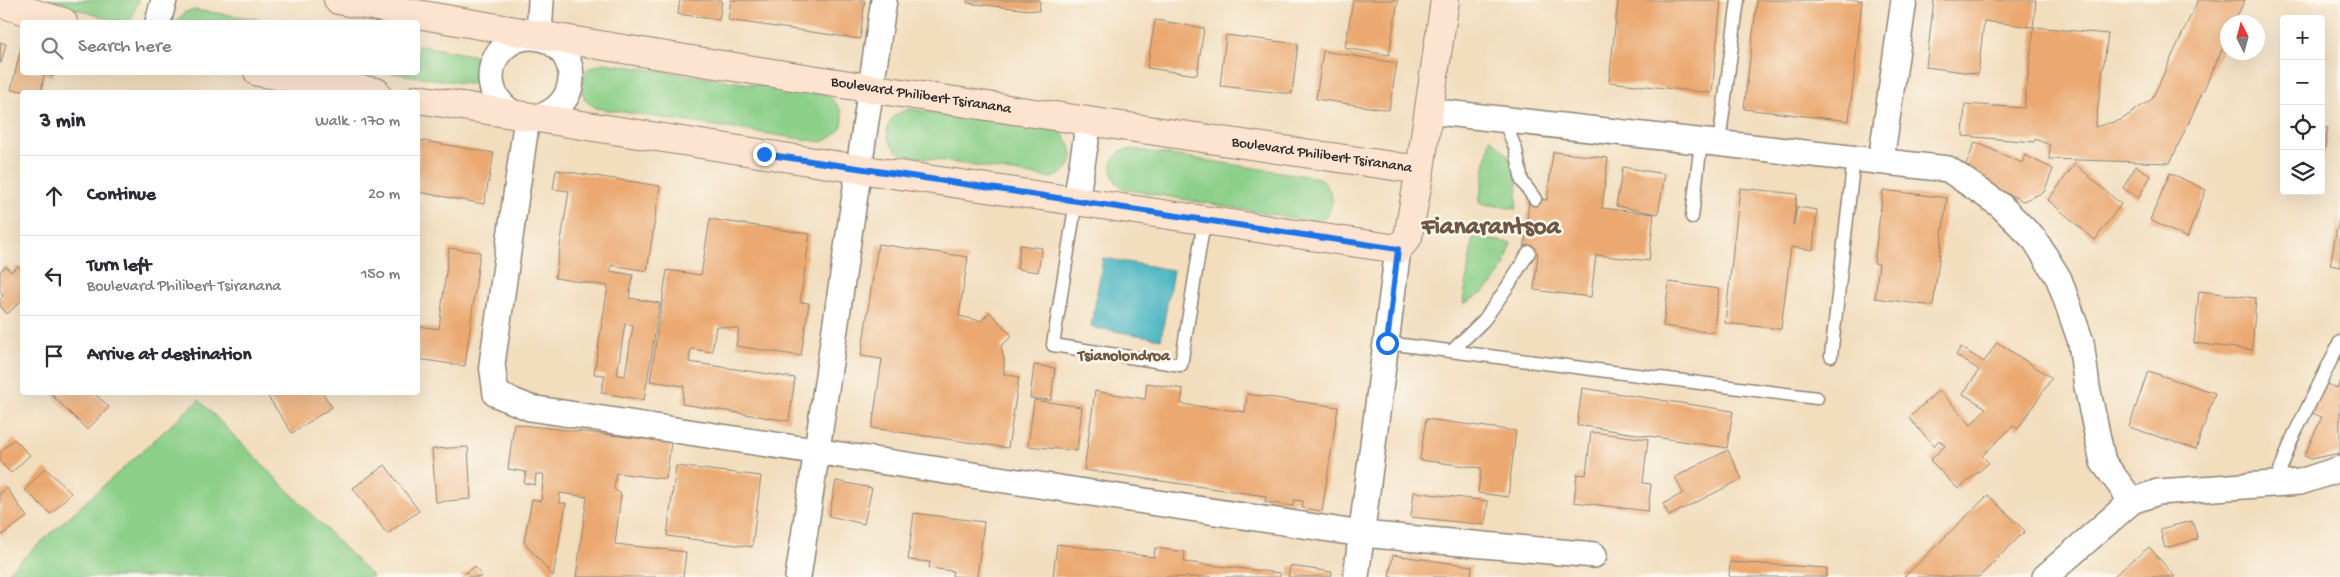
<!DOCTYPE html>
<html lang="en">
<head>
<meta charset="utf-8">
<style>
  :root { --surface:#fff; --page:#f7f7f7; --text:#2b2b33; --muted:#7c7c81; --line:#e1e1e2 }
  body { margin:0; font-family:"Gochi Hand",sans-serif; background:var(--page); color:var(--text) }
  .controls { position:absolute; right:15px; top:15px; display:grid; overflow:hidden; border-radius:5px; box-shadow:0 5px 20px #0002 }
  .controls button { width:45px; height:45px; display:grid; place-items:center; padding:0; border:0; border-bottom:1px solid var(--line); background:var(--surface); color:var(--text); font:25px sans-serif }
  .compass { position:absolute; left:2220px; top:15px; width:45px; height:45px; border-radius:50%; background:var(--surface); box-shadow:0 5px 20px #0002; rotate:354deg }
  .stop { position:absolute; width:15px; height:15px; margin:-11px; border:4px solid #1a73e8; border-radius:50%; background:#fff }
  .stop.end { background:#1a73e8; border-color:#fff; box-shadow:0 1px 5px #0008 }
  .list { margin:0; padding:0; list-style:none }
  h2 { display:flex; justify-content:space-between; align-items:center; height:65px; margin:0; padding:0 20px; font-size:21px }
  h2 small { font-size:16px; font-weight:400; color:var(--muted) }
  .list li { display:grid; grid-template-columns:32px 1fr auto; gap:15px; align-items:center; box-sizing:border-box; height:80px; padding:0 20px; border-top:1px solid var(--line) }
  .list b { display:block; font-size:19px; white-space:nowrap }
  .list p { margin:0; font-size:16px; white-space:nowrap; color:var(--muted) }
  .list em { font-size:16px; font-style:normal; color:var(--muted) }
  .icon { flex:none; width:28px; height:28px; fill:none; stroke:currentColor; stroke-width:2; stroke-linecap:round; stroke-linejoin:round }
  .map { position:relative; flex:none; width:2340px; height:577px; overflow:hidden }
  .search { position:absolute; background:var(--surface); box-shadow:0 5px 20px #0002; left:20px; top:20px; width:400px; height:55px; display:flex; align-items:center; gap:12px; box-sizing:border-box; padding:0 18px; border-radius:5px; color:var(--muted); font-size:19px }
  .panel { position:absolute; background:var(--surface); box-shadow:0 5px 20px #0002; left:20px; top:90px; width:400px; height:305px; border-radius:5px }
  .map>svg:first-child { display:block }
</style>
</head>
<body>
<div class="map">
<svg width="2340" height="577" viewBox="0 0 2340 577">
  <rect width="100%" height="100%" fill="#fbf7ec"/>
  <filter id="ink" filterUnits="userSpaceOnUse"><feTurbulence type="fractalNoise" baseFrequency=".02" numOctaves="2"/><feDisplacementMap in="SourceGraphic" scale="10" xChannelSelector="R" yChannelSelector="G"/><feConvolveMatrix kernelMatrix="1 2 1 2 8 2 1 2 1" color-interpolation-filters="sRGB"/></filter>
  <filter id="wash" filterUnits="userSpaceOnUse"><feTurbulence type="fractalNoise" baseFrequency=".0096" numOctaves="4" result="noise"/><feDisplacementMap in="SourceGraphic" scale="20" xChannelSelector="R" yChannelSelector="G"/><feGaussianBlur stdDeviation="1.12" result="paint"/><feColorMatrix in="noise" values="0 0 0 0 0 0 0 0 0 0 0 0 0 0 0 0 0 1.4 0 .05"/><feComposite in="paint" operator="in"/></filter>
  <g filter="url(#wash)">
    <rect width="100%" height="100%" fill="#f2ddbd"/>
    <g fill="#8bcf88" stroke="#5b7d5a">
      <polygon points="48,0 138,0 138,2 130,22 118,22"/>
      <polygon points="195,10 277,22 176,22 185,12"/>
      <path d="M418,45L476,56C485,67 483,77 470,84L391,73L418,72Z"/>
      <path d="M604,63L827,95C849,112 849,131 822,142L596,108L585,100L582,91L583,76L589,68Z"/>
      <path d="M910,109L1061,132C1077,151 1077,170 1051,178L900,154C880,137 884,115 910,109Z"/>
      <path d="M1490,138C1516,159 1521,177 1516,209L1479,203Z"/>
      <path d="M1133,149L1319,178C1335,194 1336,201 1324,219L1310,221L1124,189C1113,181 1111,175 1112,161L1121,151Z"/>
      <path d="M1473,237L1511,243C1503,276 1494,289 1463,304Z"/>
      <polygon points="199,400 373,577 16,577 9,571"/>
    </g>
    <polygon fill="#46b4c1" stroke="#387076" points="1103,258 1173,270 1161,339 1091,327"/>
    <g id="blocks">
      <g fill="#eba86f" fill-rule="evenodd">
        <polygon points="680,0 722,0 719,20 678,14"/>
        <polygon points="731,0 865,0 860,39 728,20"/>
        <polygon points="967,0 1040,0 1039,11 967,3"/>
        <polygon points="1353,0 1398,0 1389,55 1345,48"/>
        <polygon points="1618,0 1721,0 1712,93 1609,82"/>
        <polygon points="1757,0 1862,0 1849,121 1744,109"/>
        <polygon points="1934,0 2036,0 2033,27 1984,21 1978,74 1926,67"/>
        <polygon points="2198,0 2245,0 2234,22 2228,22 2228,37 2170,163 2049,159 2050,145 2035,139 2034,142 1963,136 1965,104 2024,108 2034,27 2108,34 2095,127 2121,120 2152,99"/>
        <polygon points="1155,20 1204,28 1197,75 1147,68"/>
        <polygon points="1226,35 1298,44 1292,94 1220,86"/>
        <polygon points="0,42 6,44 1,63 0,63"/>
        <polygon points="22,44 22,72 54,72 53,77 44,75 41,92 11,90"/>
        <polygon points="1323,51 1397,63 1389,110 1316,99"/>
        <polygon points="2321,127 2328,128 2322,166 2321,166"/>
        <polygon points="418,140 494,153 484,204 418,192"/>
        <polygon points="1975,142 2022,163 2025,155 2053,169 2044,192 2023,201 1963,173"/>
        <polygon points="1553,152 1608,158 1602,208 1654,214 1649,261 1596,255 1591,297 1534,290 1538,253 1524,252 1529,199 1547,200"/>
        <polygon points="2075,164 2121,204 2095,240 2048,200"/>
        <polygon points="2136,166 2151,176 2138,198 2123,188"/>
        <polygon points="1623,167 1665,174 1658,214 1616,206"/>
        <path d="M556,170L660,186L647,271L611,265L610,271L633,275L629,298L660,303L644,400L601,393L605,375L594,374L608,286L555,278L569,191L553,189ZM625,324L633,325L625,376L617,375Z"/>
        <polygon points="2170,173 2206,190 2187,238 2150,220"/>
        <polygon points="1740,188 1797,194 1793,225 1797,207 1817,210 1813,250 1791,247 1781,329 1725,323"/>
        <polygon points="1883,190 1947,198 1933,306 1875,298 1879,264 1874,263"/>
        <polygon points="2339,218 2340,218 2340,267 2330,265"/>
        <polygon points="710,219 810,234 800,302 809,303 801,356 736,346 739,329 716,326 712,352 691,349 689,362 795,378 789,421 682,404 684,386 650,381 667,270 701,275"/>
        <polygon points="878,244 968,257 959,316 981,321 990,312 1012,336 1001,346 1004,359 1004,374 1019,377 1008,448 872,428 882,359 861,356"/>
        <polygon points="1020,245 1042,248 1038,272 1017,269"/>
        <polygon points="449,248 480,252 465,366 418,359 418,326 439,329"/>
        <polygon points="6,266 11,272 18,266 22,271 22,300 7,314 0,306 0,299 3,296 0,292 0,271"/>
        <polygon points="1669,282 1719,289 1713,333 1663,326"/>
        <polygon points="2199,291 2256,298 2252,350 2194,343"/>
        <polygon points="1997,342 2052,378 2018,429 2013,426 1982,456 1989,463 1958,489 1930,460 1945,446 1939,440 1934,446 1909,418 1939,390 1971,425 1986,408 1963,394 1979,370 1956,355 1961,347 1984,362"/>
        <polygon points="1034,365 1055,368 1051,400 1030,398"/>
        <polygon points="2148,371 2215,393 2196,449 2129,427"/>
        <polygon points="2340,382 2340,453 2311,459 2304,456 2322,417 2310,412 2324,383 2337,388"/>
        <polygon points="1147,383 1183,389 1181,404 1245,412 1247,394 1338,407 1322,511 1302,508 1303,501 1294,500 1293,506 1265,502 1266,496 1084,470 1095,391 1145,399"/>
        <polygon points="1582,388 1733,411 1727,448 1577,425"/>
        <polygon points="49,392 93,392 109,407 87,430"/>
        <polygon points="265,392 322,392 332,407 292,433"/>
        <polygon points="1034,400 1082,407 1077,451 1028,446"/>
        <polygon points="1426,419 1516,431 1508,497 1478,493 1481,468 1420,460"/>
        <polygon points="514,424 671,442 666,479 616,473 614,489 621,494 615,544 686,552 683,577 576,577 587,497 560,493 559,503 566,503 553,576 524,542 532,499 541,501 544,474 536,474 535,485 524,483 526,472 508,469"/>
        <polygon points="1591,432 1648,439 1643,483 1651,484 1648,511 1574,502 1577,474 1586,475"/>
        <polygon points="14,439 30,455 11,473 0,462 0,453"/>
        <polygon points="468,447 471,499 436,502 432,449"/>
        <polygon points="1728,450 1742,479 1669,516 1663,504 1683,493 1675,477"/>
        <polygon points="385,465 419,511 387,534 353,488"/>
        <polygon points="676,466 761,476 752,547 667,536"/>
        <polygon points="45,468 71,493 51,514 25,490"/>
        <polygon points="836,481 872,488 864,524 829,516"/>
        <polygon points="7,488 27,517 0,536 0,493"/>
        <polygon points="1414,492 1488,501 1485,525 1411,517"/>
        <polygon points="1988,495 2025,531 1979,577 1904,577"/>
        <polygon points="914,513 984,522 977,577 952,576 953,571 929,568 930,562 908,560"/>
        <polygon points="2192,521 2198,539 2165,548 2160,529"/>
        <polygon points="1057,544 1154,557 1155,548 1185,552 1184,562 1280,573 1280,577 1053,577"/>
        <polygon points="2149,547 2175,577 2113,577"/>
        <polygon points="1393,555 1472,566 1471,577 1389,577"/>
        <polygon points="1730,562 1827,568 1826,577 1729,577"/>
        <polygon points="475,566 482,577 460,577"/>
        <polygon points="1290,566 1332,572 1331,577 1288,577"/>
      </g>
    </g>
  </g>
  <g filter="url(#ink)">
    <use href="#blocks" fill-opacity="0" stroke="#8e8474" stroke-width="1"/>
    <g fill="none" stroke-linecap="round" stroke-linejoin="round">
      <defs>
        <g id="lane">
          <polyline points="1504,120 1516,150 1522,181 1535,199"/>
          <polyline points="1719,143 1738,0"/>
          <polyline points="1076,201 1053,345 1181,365 1204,221"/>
          <polyline points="1692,217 1701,142"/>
          <polyline points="1387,343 1817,398"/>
          <polyline points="1453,350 1484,320 1508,286 1529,252"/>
          <polyline points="1831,356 1854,158"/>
          <polyline points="2275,484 2292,439 2340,342"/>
        </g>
        <g id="street">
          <polyline points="158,22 164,0"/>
          <polyline points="539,36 541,0"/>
          <circle cx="531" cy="77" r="40"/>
          <polyline points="1428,111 1948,169 2000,205 2035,240 2059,279 2081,342 2087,387 2103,462 2132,501"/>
          <polyline points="527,118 492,364 496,394 530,408 1362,534 1594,555"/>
          <polyline points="1881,161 1904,0"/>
          <polyline points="1076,201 1089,122"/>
          <polyline points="798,577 884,0"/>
          <polyline points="1356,577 1398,249"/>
          <polyline points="2045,577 2132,501 2158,492 2300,482 2340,469"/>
        </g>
        <g id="secondary">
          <path id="s1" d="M338,0C698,65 1059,117 1420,170"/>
          <polyline points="0,3 63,22"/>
          <polyline points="258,72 376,92"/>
          <polyline points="418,99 859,169 1398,249 1408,237 1420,170 1445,0"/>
        </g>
      </defs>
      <use href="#lane" stroke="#8e8474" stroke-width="15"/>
      <use href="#street" stroke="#8e8474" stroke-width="28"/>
      <use href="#secondary" stroke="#8e8474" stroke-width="30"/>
      <use href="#lane" stroke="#fff" stroke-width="12"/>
      <use href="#street" stroke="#fff" stroke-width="25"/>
      <use href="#secondary" stroke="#fde4d0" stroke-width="28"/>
    </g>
  </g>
  <g fill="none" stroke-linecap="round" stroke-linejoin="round" filter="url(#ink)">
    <polyline stroke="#1a73e8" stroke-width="6" points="764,154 1398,249 1387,343"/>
  </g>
  <g text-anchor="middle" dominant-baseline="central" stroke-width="5" stroke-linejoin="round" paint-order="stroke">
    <g font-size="15" fill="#2b2b2b" stroke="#fbf7ec">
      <text stroke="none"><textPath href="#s1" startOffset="591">Boulevard Philibert Tsiranana</textPath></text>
      <text stroke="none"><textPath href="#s1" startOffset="996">Boulevard Philibert Tsiranana</textPath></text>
    </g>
    <g font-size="16" font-weight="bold" fill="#6e5743" stroke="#fbf7ec">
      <text x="1124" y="357">Tsianolondroa</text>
    </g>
    <g font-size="25" font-weight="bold" fill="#6e5743" stroke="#fbf7ec">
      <text x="1491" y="228">Fianarantsoa</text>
    </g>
  </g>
</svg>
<div class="controls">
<button>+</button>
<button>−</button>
<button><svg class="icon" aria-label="locate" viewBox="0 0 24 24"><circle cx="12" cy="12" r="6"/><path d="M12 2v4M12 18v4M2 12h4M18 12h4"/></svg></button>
<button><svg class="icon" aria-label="layers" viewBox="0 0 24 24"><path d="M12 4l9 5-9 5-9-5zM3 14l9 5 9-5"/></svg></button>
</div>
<svg class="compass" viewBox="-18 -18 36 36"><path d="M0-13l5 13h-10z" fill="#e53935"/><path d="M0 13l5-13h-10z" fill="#7c7c81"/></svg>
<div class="stop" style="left:1387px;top:343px"></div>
<div class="stop end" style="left:764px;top:154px"></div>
<div class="search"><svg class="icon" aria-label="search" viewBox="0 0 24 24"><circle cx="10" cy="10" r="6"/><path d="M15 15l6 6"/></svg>Search here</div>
<section class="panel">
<h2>3 min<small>Walk · 170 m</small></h2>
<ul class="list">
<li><svg class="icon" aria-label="ahead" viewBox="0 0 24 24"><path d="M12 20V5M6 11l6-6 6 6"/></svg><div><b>Continue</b></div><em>20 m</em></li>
<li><svg class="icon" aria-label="left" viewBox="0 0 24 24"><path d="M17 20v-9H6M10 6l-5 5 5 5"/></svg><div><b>Turn left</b><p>Boulevard Philibert Tsiranana</p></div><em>150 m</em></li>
<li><svg class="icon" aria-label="arrive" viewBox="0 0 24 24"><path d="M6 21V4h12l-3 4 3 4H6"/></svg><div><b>Arrive at destination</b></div></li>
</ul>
</section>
</div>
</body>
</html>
